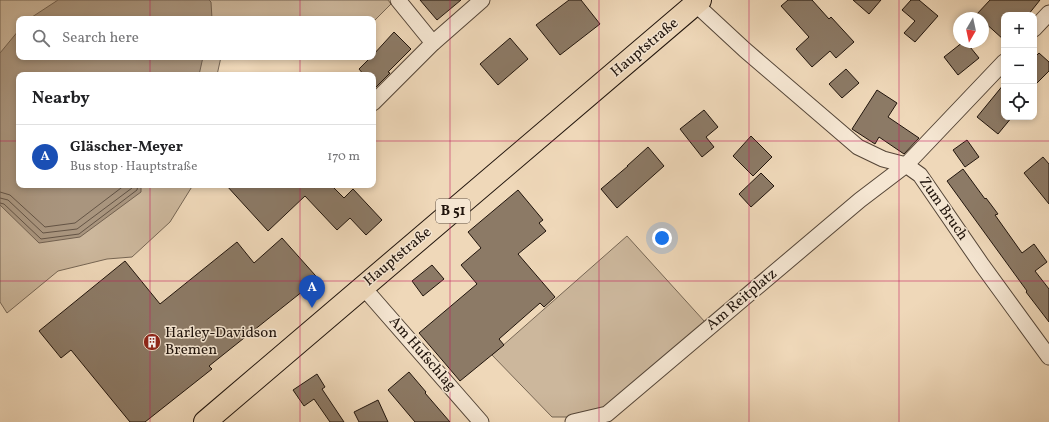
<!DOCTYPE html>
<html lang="en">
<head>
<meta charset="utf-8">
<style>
  :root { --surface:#fff; --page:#f6f6f6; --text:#202124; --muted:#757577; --line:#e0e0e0; --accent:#d93025 }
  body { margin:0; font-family:Vollkorn,serif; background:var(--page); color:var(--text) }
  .controls { position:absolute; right:12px; top:12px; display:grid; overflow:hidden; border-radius:8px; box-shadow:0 2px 6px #0003 }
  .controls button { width:36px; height:36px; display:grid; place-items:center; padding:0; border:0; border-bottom:1px solid var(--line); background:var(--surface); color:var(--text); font:20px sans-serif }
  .compass { position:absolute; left:953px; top:12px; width:36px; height:36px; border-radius:50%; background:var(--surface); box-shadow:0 2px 6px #0003; rotate:189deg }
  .you { position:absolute; left:662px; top:238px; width:14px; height:14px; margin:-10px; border:3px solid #fff; border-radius:50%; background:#1a73e8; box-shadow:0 0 0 6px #1a73e833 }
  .badge { display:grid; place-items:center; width:26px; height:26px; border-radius:50%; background:var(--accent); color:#fff; font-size:13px; font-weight:700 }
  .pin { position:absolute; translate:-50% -33px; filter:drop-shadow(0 1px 2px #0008) }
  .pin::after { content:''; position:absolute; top:21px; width:14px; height:12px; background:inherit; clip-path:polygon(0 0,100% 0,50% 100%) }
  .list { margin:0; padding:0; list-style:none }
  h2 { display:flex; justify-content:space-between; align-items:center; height:52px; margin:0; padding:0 16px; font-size:17px }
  h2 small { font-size:13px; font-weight:400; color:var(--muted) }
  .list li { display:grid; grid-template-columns:26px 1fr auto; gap:12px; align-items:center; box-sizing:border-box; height:64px; padding:0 16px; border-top:1px solid var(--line) }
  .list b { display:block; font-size:15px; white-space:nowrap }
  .list p { margin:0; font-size:13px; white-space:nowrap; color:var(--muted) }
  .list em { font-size:13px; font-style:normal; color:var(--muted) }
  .icon { flex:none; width:22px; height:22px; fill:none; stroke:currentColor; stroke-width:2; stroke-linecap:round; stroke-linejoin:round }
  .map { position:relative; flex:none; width:1049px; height:422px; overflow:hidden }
  .search { position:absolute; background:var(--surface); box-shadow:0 2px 6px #0003; left:16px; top:16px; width:360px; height:44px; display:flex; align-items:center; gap:10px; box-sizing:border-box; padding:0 14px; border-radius:8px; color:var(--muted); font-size:15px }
  .panel { position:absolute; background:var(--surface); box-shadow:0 2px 6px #0003; left:16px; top:72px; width:360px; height:116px; border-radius:8px }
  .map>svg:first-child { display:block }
</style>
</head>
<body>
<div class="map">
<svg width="1049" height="422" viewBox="0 0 1049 422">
  <rect width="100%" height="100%" fill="#efd8b9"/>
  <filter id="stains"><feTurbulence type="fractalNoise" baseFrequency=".005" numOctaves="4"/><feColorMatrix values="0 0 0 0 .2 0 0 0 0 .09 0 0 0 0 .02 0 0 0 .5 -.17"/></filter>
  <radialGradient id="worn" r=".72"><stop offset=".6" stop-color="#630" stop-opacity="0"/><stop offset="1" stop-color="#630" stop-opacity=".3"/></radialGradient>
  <g fill="#ccb79c" stroke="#766654">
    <polygon points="0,0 388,0 391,4 373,22 373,19 19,19 19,57 221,57 217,75 19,75 19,185 193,185 170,222 132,257 107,259 58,271 7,313 0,302"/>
    <polygon points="627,236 705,322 601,411 576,417 552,417 492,355"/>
  </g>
  <g fill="#a9957e" stroke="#726150">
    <polygon points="58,0 209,0 211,2 212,19 29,19"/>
    <polygon points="19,30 19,57 203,57 199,75 19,75 19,185 141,185 141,192 80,237 39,243 0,205 0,53"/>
  </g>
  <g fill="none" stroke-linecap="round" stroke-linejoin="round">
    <g stroke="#645445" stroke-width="1">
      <polyline points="0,192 10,195 45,227 75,223 125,185"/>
      <polyline points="0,198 8,200 43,233 77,229 132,188 133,185"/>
      <polyline points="0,203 4,204 41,239 79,234 137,190 138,185"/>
    </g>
  </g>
  <g fill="#8c7a66" stroke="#20140c">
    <polygon points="420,0 461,0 437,20"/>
    <polygon points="569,0 581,0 600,24 560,55 536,25"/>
    <polygon points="788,0 812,0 829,19 831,17 854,42 836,58 830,51 812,67 796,49 809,37 781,6"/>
    <polygon points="853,0 881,0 869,14"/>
    <polygon points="911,0 919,0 938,16 915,42 904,33 915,21 902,10"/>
    <polygon points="990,0 1040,0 1028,15 1004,15 1004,40 983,21 983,18 980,18 976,15"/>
    <polygon points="394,32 411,49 388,72 390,73 373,90 373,75 364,75 359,69 371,57 373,57 373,55"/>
    <polygon points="510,38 528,59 498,85 480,64"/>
    <polygon points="963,42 966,42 979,58 958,75 944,57"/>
    <polygon points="1039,53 1049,62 1049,71 1034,86 1034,58"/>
    <polygon points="846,69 859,83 842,98 829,84"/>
    <polygon points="1004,84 1004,117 1012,117 998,134 977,117"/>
    <polygon points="877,90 897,103 888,117 919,138 904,154 879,137 875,144 852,129"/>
    <polygon points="704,110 718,127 706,137 714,147 702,157 680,129"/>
    <polygon points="751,136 772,157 753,176 733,156"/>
    <polygon points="967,140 979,157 965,167 953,150"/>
    <polygon points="648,147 664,166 617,208 601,189 628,166 627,166"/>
    <polygon points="1043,157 1049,164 1049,204 1024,173"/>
    <polygon points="963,169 985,199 986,198 998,214 995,215 1022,253 1034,244 1047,262 1035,271 1049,289 1049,322 1026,292 1027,291 947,181"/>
    <polygon points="761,173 774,186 751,207 739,194"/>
    <polygon points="226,185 331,185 344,198 353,189 382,220 366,235 350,218 337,230 305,196 268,231"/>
    <polygon points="518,190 543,220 539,223 546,231 518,254 555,297 544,307 540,303 499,339 504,345 460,381 419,333 477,284 461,265 481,248 468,232"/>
    <polygon points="282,238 323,284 308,297 303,291 209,366 212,369 145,422 130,422 71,350 61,358 39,331 125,261 160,304 237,242 254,263"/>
    <polygon points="432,265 444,279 423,296 412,281"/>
    <polygon points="409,372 426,392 425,393 450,422 415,422 388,390"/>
    <polygon points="317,374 325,387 322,389 344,422 330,422 314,399 304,406 293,390"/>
    <polygon points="378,400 388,422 359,422 354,412"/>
  </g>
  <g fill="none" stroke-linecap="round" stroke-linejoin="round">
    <defs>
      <g id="minor">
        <polyline points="398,0 433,43"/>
        <polyline points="691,0 745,50 858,147 883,159 906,165 920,175 982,265 1049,357"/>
        <polyline points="1034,29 1049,13"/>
        <polyline points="373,103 433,43 482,0"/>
        <polyline points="363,287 481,422"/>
        <polyline points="573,422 607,414 860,200 906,165 1004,62"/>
      </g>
      <polyline id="primary" points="205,422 700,0"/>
    </defs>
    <use href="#minor" stroke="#544537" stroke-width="17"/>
    <use href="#primary" stroke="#20140c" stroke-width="24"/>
    <use href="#minor" stroke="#f5e6d2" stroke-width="15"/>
    <use href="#primary" stroke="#efd8b9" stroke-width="22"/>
  </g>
  <path fill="none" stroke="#c2185b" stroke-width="1" stroke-opacity="0.55" d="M150,0V19M300,0V19M450,0V422M599,0V422M749,0V422M899,0V422M150,57V75M300,57V75M0,141H19M373,141H1049M150,185V422M300,185V422M0,281H1049"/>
  <defs>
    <symbol id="building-disc" viewBox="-11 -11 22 22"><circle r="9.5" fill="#8f2418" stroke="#f5e6d2"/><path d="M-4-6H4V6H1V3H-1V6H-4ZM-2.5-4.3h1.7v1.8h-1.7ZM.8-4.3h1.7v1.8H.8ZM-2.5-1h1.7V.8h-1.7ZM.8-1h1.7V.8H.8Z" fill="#fff"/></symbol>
  </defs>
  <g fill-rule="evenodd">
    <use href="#building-disc" x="142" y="332" width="20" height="20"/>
  </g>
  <g text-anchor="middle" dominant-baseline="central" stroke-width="3" stroke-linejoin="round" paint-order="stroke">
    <rect fill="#f5e6d2" stroke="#605347" stroke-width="1" x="436" y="199" width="34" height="24" rx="3"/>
    <g font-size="14" font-weight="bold" fill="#20140c">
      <text x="453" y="211">B 51</text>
    </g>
    <g font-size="15" fill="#20140c" stroke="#f5e6d2">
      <text transform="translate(645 48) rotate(-40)">Hauptstraße</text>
      <text transform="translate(943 209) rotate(55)">Zum Bruch</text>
      <text transform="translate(398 257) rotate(-40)">Hauptstraße</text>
      <text transform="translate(742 300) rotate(-40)">Am Reitplatz</text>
      <text transform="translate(422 354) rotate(49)">Am Hufschlag</text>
    </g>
    <g font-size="15" fill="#20140c" stroke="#f5e6d2" text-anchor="start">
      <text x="165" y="333">Harley-Davidson<tspan x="165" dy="17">Bremen</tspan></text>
    </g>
  </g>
  <rect width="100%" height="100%" filter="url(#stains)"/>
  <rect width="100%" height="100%" fill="url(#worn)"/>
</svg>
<div class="controls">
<button>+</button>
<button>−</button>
<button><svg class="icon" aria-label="locate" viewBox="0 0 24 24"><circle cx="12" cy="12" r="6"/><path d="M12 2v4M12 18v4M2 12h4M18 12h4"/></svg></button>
</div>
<svg class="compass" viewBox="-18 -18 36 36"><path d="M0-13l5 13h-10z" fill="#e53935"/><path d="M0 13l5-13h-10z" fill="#757577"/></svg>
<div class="you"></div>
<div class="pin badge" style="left:312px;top:308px;background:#1a4fb4">A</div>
<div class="search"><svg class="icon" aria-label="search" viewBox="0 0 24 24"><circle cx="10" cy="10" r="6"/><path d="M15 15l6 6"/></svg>Search here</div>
<section class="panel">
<h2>Nearby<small></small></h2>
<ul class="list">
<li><span class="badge" style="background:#1a4fb4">A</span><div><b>Gläscher-Meyer</b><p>Bus stop · Hauptstraße</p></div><em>170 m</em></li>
</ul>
</section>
</div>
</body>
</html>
